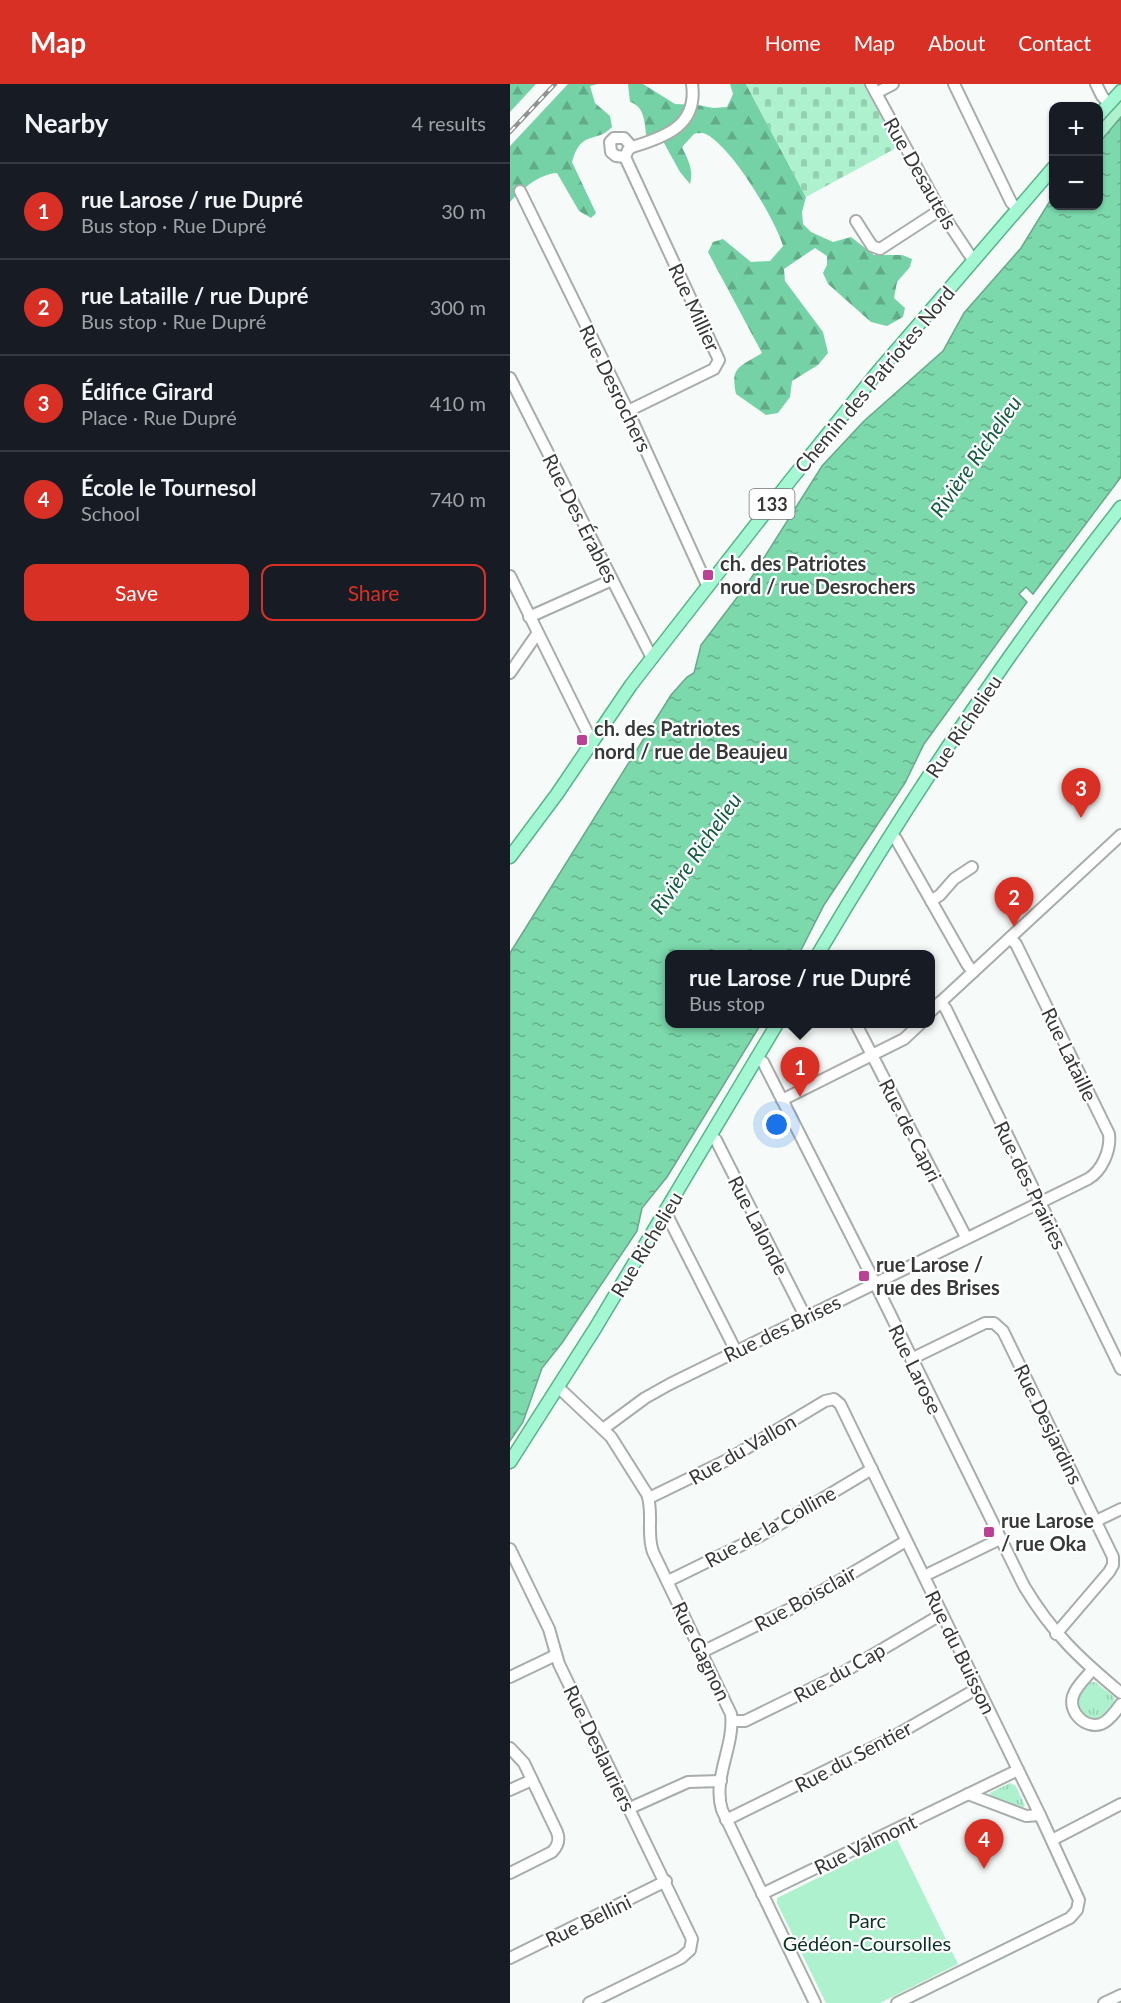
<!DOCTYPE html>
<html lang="en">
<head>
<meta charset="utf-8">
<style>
  :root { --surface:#171b24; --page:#20242c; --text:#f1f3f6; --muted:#9ea1a6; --line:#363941; --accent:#d93025 }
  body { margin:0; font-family:Lato,sans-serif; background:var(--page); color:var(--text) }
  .controls { position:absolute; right:18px; top:18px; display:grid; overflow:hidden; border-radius:12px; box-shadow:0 2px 4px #0004 }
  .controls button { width:54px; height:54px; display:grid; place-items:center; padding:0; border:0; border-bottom:2px solid var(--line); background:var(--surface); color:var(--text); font:30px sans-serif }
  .you { position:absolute; left:267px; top:1041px; width:21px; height:21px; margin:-15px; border:4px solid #fff; border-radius:50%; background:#1a73e8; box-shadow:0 0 0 9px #1a73e833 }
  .badge { display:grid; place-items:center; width:39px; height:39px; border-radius:50%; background:var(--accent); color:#fff; font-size:20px; font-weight:700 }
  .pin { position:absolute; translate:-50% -50px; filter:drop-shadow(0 2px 3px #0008) }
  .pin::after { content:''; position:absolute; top:32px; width:21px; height:18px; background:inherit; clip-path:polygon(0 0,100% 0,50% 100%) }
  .popup { position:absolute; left:155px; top:866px; width:270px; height:78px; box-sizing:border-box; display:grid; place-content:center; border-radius:12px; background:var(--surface); filter:drop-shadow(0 2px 4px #0005); font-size:20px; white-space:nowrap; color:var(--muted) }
  .popup b { font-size:22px; color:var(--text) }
  .popup::after { content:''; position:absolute; left:50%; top:100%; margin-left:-12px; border:12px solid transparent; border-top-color:var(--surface) }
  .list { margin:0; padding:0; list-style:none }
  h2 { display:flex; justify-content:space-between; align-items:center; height:78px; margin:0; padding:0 24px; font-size:26px }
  h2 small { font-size:20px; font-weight:400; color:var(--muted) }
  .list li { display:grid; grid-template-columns:39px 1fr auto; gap:18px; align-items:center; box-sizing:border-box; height:96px; padding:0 24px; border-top:2px solid var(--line) }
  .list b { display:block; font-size:22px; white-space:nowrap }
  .list p { margin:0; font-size:20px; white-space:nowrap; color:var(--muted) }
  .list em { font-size:20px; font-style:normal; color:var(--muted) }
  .actions { display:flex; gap:12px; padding:18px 24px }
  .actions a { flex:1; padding:14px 0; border:2px solid var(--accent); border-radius:12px; text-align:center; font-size:21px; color:var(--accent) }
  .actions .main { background:var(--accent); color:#fff }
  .map { position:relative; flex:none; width:611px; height:1919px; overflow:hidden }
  header { display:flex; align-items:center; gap:36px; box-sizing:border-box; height:84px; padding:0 30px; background:var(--accent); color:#fff }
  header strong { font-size:28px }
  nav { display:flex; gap:33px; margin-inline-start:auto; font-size:21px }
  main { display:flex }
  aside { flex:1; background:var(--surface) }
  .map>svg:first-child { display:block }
</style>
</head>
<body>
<header>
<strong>Map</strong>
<nav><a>Home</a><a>Map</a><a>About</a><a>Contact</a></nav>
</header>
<main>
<aside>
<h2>Nearby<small>4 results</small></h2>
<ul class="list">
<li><span class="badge">1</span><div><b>rue Larose / rue Dupré</b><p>Bus stop · Rue Dupré</p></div><em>30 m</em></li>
<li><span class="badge">2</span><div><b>rue Lataille / rue Dupré</b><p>Bus stop · Rue Dupré</p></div><em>300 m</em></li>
<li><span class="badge">3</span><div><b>Édifice Girard</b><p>Place · Rue Dupré</p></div><em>410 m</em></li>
<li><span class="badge">4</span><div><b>École le Tournesol</b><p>School</p></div><em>740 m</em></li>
</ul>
<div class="actions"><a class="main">Save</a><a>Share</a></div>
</aside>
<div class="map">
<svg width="611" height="1919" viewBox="0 0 611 1919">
  <defs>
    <pattern id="grass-tufts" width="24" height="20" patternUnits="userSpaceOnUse" patternTransform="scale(1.5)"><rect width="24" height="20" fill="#adf1ce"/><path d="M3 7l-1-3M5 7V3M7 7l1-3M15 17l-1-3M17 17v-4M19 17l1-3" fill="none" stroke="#95cfb2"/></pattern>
    <pattern id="forest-firs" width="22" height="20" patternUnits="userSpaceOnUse" patternTransform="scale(1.5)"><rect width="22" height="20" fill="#75d2a6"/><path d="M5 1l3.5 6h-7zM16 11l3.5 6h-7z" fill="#61ab88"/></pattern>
    <pattern id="cemetery-stones" width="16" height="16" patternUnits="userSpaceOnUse" patternTransform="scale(1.5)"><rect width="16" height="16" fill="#adf1ce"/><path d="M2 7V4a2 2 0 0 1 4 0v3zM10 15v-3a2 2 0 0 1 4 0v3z" fill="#95cfb2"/></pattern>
    <pattern id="water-ripples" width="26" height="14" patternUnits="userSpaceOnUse" patternTransform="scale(1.5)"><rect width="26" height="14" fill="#7bd9ac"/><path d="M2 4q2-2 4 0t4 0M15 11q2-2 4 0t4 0" fill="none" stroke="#66b18d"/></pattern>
  </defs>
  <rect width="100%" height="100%" fill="#f6faf8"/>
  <g fill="url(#grass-tufts)">
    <path d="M581,1598H585L604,1613L605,1617C600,1630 589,1638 574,1632L567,1620L570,1609Z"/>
    <polygon points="500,1699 506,1702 515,1722 511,1726 479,1713 480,1709"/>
  </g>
  <g fill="url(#forest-firs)">
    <polygon points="0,0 26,0 0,28"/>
    <path d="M58,0H88L80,2L85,19L100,32L102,43C86,60 71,45 62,78L86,129L81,134L69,127L47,89C29,90 12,105 0,118V62Z"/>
    <path d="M118,0H133L165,20L188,21L203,24L217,23L223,10L220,0H236L296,113L292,128L293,140L301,148L323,158L341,153L364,171H392L402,175L400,183L387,198L384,214L395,224L393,233L377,242L361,238L318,200L313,189L317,181V172L305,164L274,185L275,197L313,248L318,269L308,281L282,297L280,313L268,329L256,331L226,310C220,282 230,283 252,269L198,168L203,158L213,155L241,178L260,177L273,162C266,137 219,57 193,49C193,49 185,49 184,50L172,63C178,76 184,86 180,100L170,88L149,50L137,55C134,40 136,23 120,18Z"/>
  </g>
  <polygon fill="url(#cemetery-stones)" points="236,0 354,0 388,63 296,113"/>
  <g fill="#adf1ce">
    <polygon points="611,12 611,33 590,57 589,56 588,36"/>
    <polygon points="387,1755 448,1880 370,1919 316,1919 267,1819 267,1814"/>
  </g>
  <polygon fill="url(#water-ripples)" stroke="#67a989" stroke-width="1.5" points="611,33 611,393 523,510 516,503 509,510 517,518 414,660 395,699 314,821 289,870 160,870 160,940 251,940 157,1093 132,1124 127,1147 52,1259 32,1284 13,1338 0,1357 0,869 161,611 177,593 184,589 191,561 238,499 312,382 354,337 433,267 454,229 511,164 543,112 544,122 588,122 589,59"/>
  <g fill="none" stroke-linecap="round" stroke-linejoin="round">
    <defs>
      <g id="minor">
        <polyline points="361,0 430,126 463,176"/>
        <polyline points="444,0 501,118 507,125"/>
        <polyline points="586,0 592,12 599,20"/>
        <polyline points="366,9 383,0"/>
        <polyline points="115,73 106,72 101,68 100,58 104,54 114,54 122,63"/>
        <polyline points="10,107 118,327 198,503"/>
        <polyline points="346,137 362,162 370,165 430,126"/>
        <polyline points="0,294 142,574"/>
        <path d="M118,327L204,285L209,276L115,73L118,66L122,63C156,53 188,41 182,0"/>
        <polyline points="0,492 82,658"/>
        <polyline points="19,533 102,496"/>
        <polyline points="0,589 27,550"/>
        <polyline points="382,751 386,755 457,880 463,888"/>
        <polyline points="421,817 430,811 444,795 462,783"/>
        <polyline points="430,918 436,925 611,1285"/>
        <polyline points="421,927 611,751"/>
        <polyline points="346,940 456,1153"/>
        <path d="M246,974L253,978L360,1189L514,1502C542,1549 570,1575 611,1609"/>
        <polyline points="272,1016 394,955 410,940"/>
        <polyline points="200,1052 206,1056 295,1232"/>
        <polyline points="153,1131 159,1135 226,1267"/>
        <polyline points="401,1275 475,1239 484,1239 493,1247 603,1473 603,1481 599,1488 546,1550"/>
        <path d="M48,1303L101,1353L137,1410C144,1429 136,1449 143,1468L221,1630C225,1662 202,1694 212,1726L305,1919"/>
        <path d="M93,1345L135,1314L160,1300L578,1095C592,1087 601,1066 599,1050L506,860L500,854"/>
        <polyline points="139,1414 217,1376 315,1317 324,1315 330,1320 530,1731 569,1816 567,1826 560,1834 387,1919"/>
        <polyline points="586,1437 611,1425"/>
        <polyline points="0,1465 39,1545 49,1580 182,1855 180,1866 171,1874 79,1919"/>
        <polyline points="414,1492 490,1455"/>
        <polyline points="158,1497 250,1452 362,1385"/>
        <polyline points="192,1568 290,1520 396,1457"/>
        <path d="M582,1586C576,1594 566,1602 563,1612C558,1628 575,1645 591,1640C599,1637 606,1627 611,1620"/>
        <polyline points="0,1593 46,1571"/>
        <polyline points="222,1637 235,1637 327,1592 432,1530"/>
        <path d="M0,1664L14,1679L47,1748C50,1756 48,1762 42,1768L0,1789"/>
        <polyline points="0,1706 22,1696"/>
        <polyline points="458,1710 516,1732 530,1731"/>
        <polyline points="120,1724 178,1698 211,1697"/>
        <polyline points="216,1736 374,1658 468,1604"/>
        <polyline points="542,1756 611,1720"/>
        <polyline points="252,1810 508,1686"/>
        <polyline points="0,1874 156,1797"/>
        <polyline points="594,1919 611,1911"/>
      </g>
      <g id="major">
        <polyline points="588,32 611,7"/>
        <polyline points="0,773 47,710 121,601 279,398 366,290 544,83"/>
        <path d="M308,870C399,716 500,564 611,423"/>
        <polyline points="0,1378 86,1243 267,940"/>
      </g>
    </defs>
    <use href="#minor" stroke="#a8adaa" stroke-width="14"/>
    <use href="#major" stroke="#56b38a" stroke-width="15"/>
    <use href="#minor" stroke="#fff" stroke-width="10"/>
    <use href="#major" stroke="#a3f8d3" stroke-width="12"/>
    <defs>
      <polyline id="rail" points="0,48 45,0"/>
    </defs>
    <use href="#rail" stroke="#909392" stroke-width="4.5"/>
    <use href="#rail" stroke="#fff" stroke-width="2" stroke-dasharray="7" stroke-linecap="butt"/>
  </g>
  <g fill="#ba4195" stroke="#fff" stroke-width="2">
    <rect x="192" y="485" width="12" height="12" rx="3"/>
    <rect x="66" y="650" width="12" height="12" rx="3"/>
    <rect x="348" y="1186" width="12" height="12" rx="3"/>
    <rect x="473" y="1442" width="12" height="12" rx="3"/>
  </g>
  <g text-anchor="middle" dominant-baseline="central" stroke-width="4.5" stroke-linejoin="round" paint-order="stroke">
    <rect fill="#fff" stroke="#737474" stroke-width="1.5" x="239.5" y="405" width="45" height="30" rx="4.5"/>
    <g font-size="18" font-weight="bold" fill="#373938">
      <text x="262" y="420">133</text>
    </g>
    <g font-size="20" fill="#373938" stroke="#fff">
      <text transform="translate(411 89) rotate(60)">Rue Desautels</text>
      <text transform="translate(185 223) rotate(65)">Rue Millier</text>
      <text transform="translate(364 295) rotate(-50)">Chemin des Patriotes Nord</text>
      <text transform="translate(106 304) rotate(64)">Rue Desrochers</text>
      <text transform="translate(71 434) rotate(63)">Rue Des Érables</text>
      <text transform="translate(453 642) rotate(-56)">Rue Richelieu</text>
      <text transform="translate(560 970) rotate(64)">Rue Lataille</text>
      <text transform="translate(401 1046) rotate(63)">Rue de Capri</text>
      <text transform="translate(521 1101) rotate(64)">Rue des Prairies</text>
      <text transform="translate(249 1141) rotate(63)">Rue Lalonde</text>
      <text transform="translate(136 1160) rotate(-59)">Rue Richelieu</text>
      <text transform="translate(272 1244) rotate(-26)">Rue des Brises</text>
      <text transform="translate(406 1285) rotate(64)">Rue Larose</text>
      <text transform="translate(539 1340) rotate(64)">Rue Desjardins</text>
      <text transform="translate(232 1365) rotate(-30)">Rue du Vallon</text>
      <text transform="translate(260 1442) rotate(-29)">Rue de la Colline</text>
      <text transform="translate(295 1514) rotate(-29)">Rue Boisclair</text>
      <text transform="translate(192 1567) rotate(64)">Rue Gagnon</text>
      <text transform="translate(451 1568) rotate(64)">Rue du Buisson</text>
      <text transform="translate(329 1588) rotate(-29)">Rue du Cap</text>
      <text transform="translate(90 1664) rotate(64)">Rue Deslauriers</text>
      <text transform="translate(343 1672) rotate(-28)">Rue du Sentier</text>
      <text transform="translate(355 1760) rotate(-26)">Rue Valmont</text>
      <text transform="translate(78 1836) rotate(-26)">Rue Bellini</text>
    </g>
    <g font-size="20" font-weight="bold" fill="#373938" stroke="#fff" text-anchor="start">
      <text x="210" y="479">ch. des Patriotes<tspan x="210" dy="23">nord / rue Desrochers</tspan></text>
      <text x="84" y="644">ch. des Patriotes<tspan x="84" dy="23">nord / rue de Beaujeu</tspan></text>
      <text x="366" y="1180">rue Larose /<tspan x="366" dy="23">rue des Brises</tspan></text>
      <text x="491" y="1436">rue Larose<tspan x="491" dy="23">/ rue Oka</tspan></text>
    </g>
    <g font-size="20" fill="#093423" stroke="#fff">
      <text x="357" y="1836">Parc<tspan x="357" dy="23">Gédéon-Coursolles</tspan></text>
    </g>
    <g font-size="21" font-style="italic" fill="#135c3f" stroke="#fff">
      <text transform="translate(465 372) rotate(-55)">Rivière Richelieu</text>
      <text transform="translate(185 769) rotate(-55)">Rivière Richelieu</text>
    </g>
  </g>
</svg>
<div class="controls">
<button>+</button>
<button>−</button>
</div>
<div class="you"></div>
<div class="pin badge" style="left:290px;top:1013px">1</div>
<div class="popup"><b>rue Larose / rue Dupré</b>Bus stop</div>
<div class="pin badge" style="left:504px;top:843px">2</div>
<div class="pin badge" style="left:571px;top:734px">3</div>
<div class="pin badge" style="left:474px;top:1785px">4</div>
</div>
</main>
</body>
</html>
